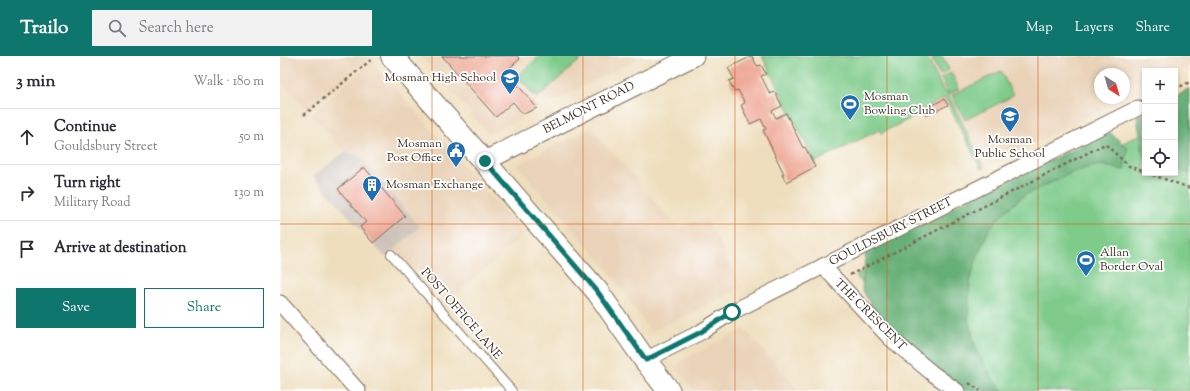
<!DOCTYPE html>
<html lang="en">
<head>
<meta charset="utf-8">
<style>
  :root { --surface:#fff; --page:#f2f2f3; --text:#2b2b33; --muted:#7c7c81; --line:#e1e1e2; --accent:#0f766e }
  body { margin:0; font-family:"Sorts Mill Goudy",serif; background:var(--page); color:var(--text) }
  .controls { position:absolute; right:12px; top:12px; display:grid; overflow:hidden; border-radius:0px; box-shadow:0 2px 6px #0003 }
  .controls button { width:36px; height:36px; display:grid; place-items:center; padding:0; border:0; border-bottom:1px solid var(--line); background:var(--surface); color:var(--text); font:20px sans-serif }
  .compass { position:absolute; left:814px; top:12px; width:36px; height:36px; border-radius:50%; background:var(--surface); box-shadow:0 2px 6px #0003; rotate:143deg }
  .stop { position:absolute; width:12px; height:12px; margin:-9px; border:3px solid #0f766e; border-radius:50%; background:#fff }
  .stop.end { background:#0f766e; border-color:#fff; box-shadow:0 1px 4px #0008 }
  .list { margin:0; padding:0; list-style:none }
  h2 { display:flex; justify-content:space-between; align-items:center; height:52px; margin:0; padding:0 16px; font-size:17px }
  h2 small { font-size:13px; font-weight:400; color:var(--muted) }
  .list li { display:grid; grid-template-columns:26px 1fr auto; gap:12px; align-items:center; box-sizing:border-box; height:56px; padding:0 16px; border-top:1px solid var(--line) }
  .list b { display:block; font-size:15px; white-space:nowrap }
  .list p { margin:0; font-size:13px; white-space:nowrap; color:var(--muted) }
  .list em { font-size:13px; font-style:normal; color:var(--muted) }
  .actions { display:flex; gap:8px; padding:12px 16px }
  .actions a { flex:1; padding:9px 0; border:1px solid var(--accent); border-radius:0px; text-align:center; font-size:14px; color:var(--accent) }
  .actions .main { background:var(--accent); color:#fff }
  .icon { flex:none; width:22px; height:22px; fill:none; stroke:currentColor; stroke-width:2; stroke-linecap:round; stroke-linejoin:round }
  .map { position:relative; flex:none; width:910px; height:335px; overflow:hidden }
  header { display:flex; align-items:center; gap:24px; box-sizing:border-box; height:56px; padding:0 20px; background:var(--accent); color:#fff }
  header strong { font-size:19px }
  nav { display:flex; gap:22px; margin-inline-start:auto; font-size:14px }
  .search { width:280px; height:36px; background:var(--page); display:flex; align-items:center; gap:10px; box-sizing:border-box; padding:0 14px; border-radius:0px; color:var(--muted); font-size:15px }
  main { display:flex }
  aside { flex:1; background:var(--surface) }
  .map>svg:first-child { display:block }
</style>
</head>
<body>
<header>
<strong>Trailo</strong>
<div class="search"><svg class="icon" aria-label="search" viewBox="0 0 24 24"><circle cx="10" cy="10" r="6"/><path d="M15 15l6 6"/></svg>Search here</div>
<nav><a>Map</a><a>Layers</a><a>Share</a></nav>
</header>
<main>
<aside>
<h2>3 min<small>Walk · 180 m</small></h2>
<ul class="list">
<li><svg class="icon" aria-label="ahead" viewBox="0 0 24 24"><path d="M12 20V5M6 11l6-6 6 6"/></svg><div><b>Continue</b><p>Gouldsbury Street</p></div><em>50 m</em></li>
<li><svg class="icon" aria-label="right" viewBox="0 0 24 24"><path d="M7 20v-9h11M14 6l5 5-5 5"/></svg><div><b>Turn right</b><p>Military Road</p></div><em>130 m</em></li>
<li><svg class="icon" aria-label="arrive" viewBox="0 0 24 24"><path d="M6 21V4h12l-3 4 3 4H6"/></svg><div><b>Arrive at destination</b></div></li>
</ul>
<div class="actions"><a class="main">Save</a><a>Share</a></div>
</aside>
<div class="map">
<svg width="910" height="335" viewBox="0 0 910 335">
  <rect width="100%" height="100%" fill="#fff"/>
  <filter id="ink" filterUnits="userSpaceOnUse"><feTurbulence type="fractalNoise" baseFrequency=".025" numOctaves="2"/><feDisplacementMap in="SourceGraphic" scale="8" xChannelSelector="R" yChannelSelector="G"/><feConvolveMatrix kernelMatrix="1 2 1 2 8 2 1 2 1" color-interpolation-filters="sRGB"/></filter>
  <filter id="wash" filterUnits="userSpaceOnUse"><feTurbulence type="fractalNoise" baseFrequency=".012" numOctaves="4" result="noise"/><feDisplacementMap in="SourceGraphic" scale="16" xChannelSelector="R" yChannelSelector="G"/><feGaussianBlur stdDeviation="0.9" result="paint"/><feColorMatrix in="noise" values="0 0 0 0 0 0 0 0 0 0 0 0 0 0 0 0 0 1.4 0 .05"/><feComposite in="paint" operator="in"/></filter>
  <g filter="url(#wash)">
    <rect width="100%" height="100%" fill="#eedebd"/>
    <g fill="#ead3b8" fill-rule="evenodd">
      <polygon points="0,0 87,0 89,3 27,54 0,23"/>
      <polygon points="140,0 363,0 209,78"/>
      <path d="M646,0H909L910,9L895,17V15H865V32L704,112L668,38L663,34ZM820,18H844V42H820Z"/>
      <polygon points="92,6 244,178 167,247 137,212 132,215 113,194 140,172 78,99 65,96 30,58"/>
      <polygon points="310,72 399,173 426,161 462,232 371,276 327,212 237,109"/>
      <polygon points="464,273 517,332 514,335 415,335 397,314 399,306"/>
    </g>
    <polygon fill="#ccc2b9" points="65,96 78,99 140,171 105,201 33,120"/>
    <g fill="#7ecb8a" stroke="#5c7a54">
      <polygon points="260,0 298,0 301,3 257,42 237,20"/>
      <polygon points="482,0 646,0 663,34 668,38 704,112 701,113 665,42 643,53 644,56 601,77 599,74 535,106"/>
      <polygon points="658,0 662,0 669,14 660,19 652,3"/>
      <polygon points="721,15 733,40 685,64 672,39"/>
      <polygon points="671,17 679,33 669,38 661,22"/>
      <polygon points="910,54 910,335 705,335 635,284 576,220 865,76 865,117 895,117 895,61"/>
    </g>
    <g fill="#66af76" stroke="#506c4a">
      <polygon points="910,32 910,118 895,112 895,40"/>
      <polygon points="865,56 865,100 863,100 857,60"/>
      <polygon points="829,76 848,92 844,114 820,109 793,116 745,139 725,155 709,173 697,201 690,226 688,264 697,297 715,326 723,335 676,335 610,283 582,233 586,192"/>
    </g>
    <g id="blocks">
      <g fill="#efa997">
        <polygon points="162,0 237,0 240,3 226,15 257,52 246,57 242,57 233,46 216,61"/>
        <polygon points="472,0 477,10 481,9 486,18 481,20 490,38 495,36 502,50 492,55 496,62 506,57 523,92 525,91 535,111 506,126 502,119 504,118 483,74 486,73 481,63 470,68 461,49 465,47 458,34 454,35 449,25 454,23 448,12"/>
        <polygon points="664,43 668,49 646,60 643,54"/>
        <polygon points="84,111 125,160 93,187 80,171 86,166 58,133"/>
      </g>
    </g>
  </g>
  <g filter="url(#ink)">
    <use href="#blocks" fill-opacity="0" stroke="#7a6956" stroke-width="1"/>
    <g fill="none" stroke-linecap="round" stroke-linejoin="round">
      <defs>
        <polyline id="service" points="111,198 232,335"/>
        <g id="minor">
          <polyline points="543,210 610,282 652,317 677,335"/>
          <polyline points="0,247 78,335"/>
          <polyline points="365,304 421,276 452,256 858,52"/>
        </g>
        <polyline id="tertiary" points="205,105 414,0"/>
        <polyline id="secondary" points="112,0 317,235 365,304 389,335"/>
      </defs>
      <use href="#service" stroke="#7a6956" stroke-width="10"/>
      <use href="#minor" stroke="#7a6956" stroke-width="17"/>
      <use href="#tertiary" stroke="#7a6956" stroke-width="21"/>
      <use href="#secondary" stroke="#7a6956" stroke-width="24"/>
      <g stroke="#7a6956" stroke-width="2.5" stroke-dasharray="3 3" stroke-linecap="butt">
        <polyline points="895,33 910,26"/>
        <polyline points="24,59 92,3"/>
        <polyline points="867,117 910,132"/>
        <polyline points="570,219 825,88 849,110 865,116"/>
        <polyline points="689,327 700,335"/>
      </g>
      <use href="#service" stroke="#fff" stroke-width="8"/>
      <use href="#minor" stroke="#fff" stroke-width="15"/>
      <use href="#tertiary" stroke="#fff" stroke-width="19"/>
      <use href="#secondary" stroke="#fff" stroke-width="22"/>
    </g>
  </g>
  <g fill="none" stroke-linecap="round" stroke-linejoin="round" filter="url(#ink)">
    <polyline stroke="#0f766e" stroke-width="5" points="205,105 317,235 366,304 421,276 452,256"/>
  </g>
  <path fill="none" stroke="#d7540e" stroke-width="1" stroke-opacity="0.55" d="M152,0V335M303,0V335M455,0V335M607,0V335M758,0V335M0,168H910"/>
  <defs>
    <symbol id="school-pin" viewBox="-11 -11 22 30"><path d="M0 17L-7.5 6A9.5 9.5 0 1 1 7.5 6Z" fill="#1f6fb2" stroke="#fff"/><path d="M0-5L7-2L0 1L-7-2ZM-4 1L0 2.5L4 1V4Q0 6-4 4Z" fill="#fff"/></symbol>
    <symbol id="stadium-pin" viewBox="-11 -11 22 30"><path d="M0 17L-7.5 6A9.5 9.5 0 1 1 7.5 6Z" fill="#1f6fb2" stroke="#fff"/><path d="M0-5a6.5 5 0 1 0 0 10a6.5 5 0 1 0 0-10ZM-3.5-1.8h7v3.6h-7Z" fill="#fff"/></symbol>
    <symbol id="civic-pin" viewBox="-11 -11 22 30"><path d="M0 17L-7.5 6A9.5 9.5 0 1 1 7.5 6Z" fill="#1f6fb2" stroke="#fff"/><path d="M-.6-6.5H3V-4.5H.6V-3L4-1V1h2V6H-6V1h2V-1L-.6-3ZM-1.2 2.5V6h2.4V2.5Z" fill="#fff"/></symbol>
    <symbol id="building-pin" viewBox="-11 -11 22 30"><path d="M0 17L-7.5 6A9.5 9.5 0 1 1 7.5 6Z" fill="#1f6fb2" stroke="#fff"/><path d="M-4-6H4V6H1V3H-1V6H-4ZM-2.5-4.3h1.7v1.8h-1.7ZM.8-4.3h1.7v1.8H.8ZM-2.5-1h1.7V.8h-1.7ZM.8-1h1.7V.8H.8Z" fill="#fff"/></symbol>
  </defs>
  <g fill-rule="evenodd">
    <use href="#school-pin" x="219" y="11" width="22" height="30"/>
    <use href="#stadium-pin" x="559" y="37" width="22" height="30"/>
    <use href="#school-pin" x="719" y="49" width="22" height="30"/>
    <use href="#civic-pin" x="165" y="84" width="22" height="30"/>
    <use href="#building-pin" x="81" y="118" width="22" height="30"/>
    <use href="#stadium-pin" x="795" y="193" width="22" height="30"/>
  </g>
  <g text-anchor="middle" dominant-baseline="central" stroke-width="3.5" stroke-linejoin="round" paint-order="stroke">
    <g font-size="12" fill="#3b2a1e" stroke="#fff" text-anchor="start">
      <text x="216" y="22" text-anchor="end">Mosman High School</text>
      <text x="584" y="41">Mosman<tspan x="584" dy="14">Bowling Club</tspan></text>
      <text x="730" y="84" text-anchor="middle">Mosman<tspan x="730" dy="14">Public School</tspan></text>
      <text x="162" y="88" text-anchor="end">Mosman<tspan x="162" dy="14">Post Office</tspan></text>
      <text x="106" y="129">Mosman Exchange</text>
      <text x="820" y="197">Allan<tspan x="820" dy="14">Border Oval</tspan></text>
    </g>
    <g font-size="12" fill="#3b2a1e" stroke="#fff">
      <text transform="translate(309 52) rotate(-27)">BELMONT ROAD</text>
      <text transform="translate(611 176) rotate(-27)">GOULDSBURY STREET</text>
      <text transform="translate(181 258) rotate(49)">POST OFFICE LANE</text>
      <text transform="translate(590 259) rotate(45)">THE CRESCENT</text>
    </g>
  </g>
</svg>
<div class="controls">
<button>+</button>
<button>−</button>
<button><svg class="icon" aria-label="locate" viewBox="0 0 24 24"><circle cx="12" cy="12" r="6"/><path d="M12 2v4M12 18v4M2 12h4M18 12h4"/></svg></button>
</div>
<svg class="compass" viewBox="-18 -18 36 36"><path d="M0-13l5 13h-10z" fill="#e53935"/><path d="M0 13l5-13h-10z" fill="#7c7c81"/></svg>
<div class="stop" style="left:452px;top:256px"></div>
<div class="stop end" style="left:205px;top:105px"></div>
</div>
</main>
</body>
</html>
